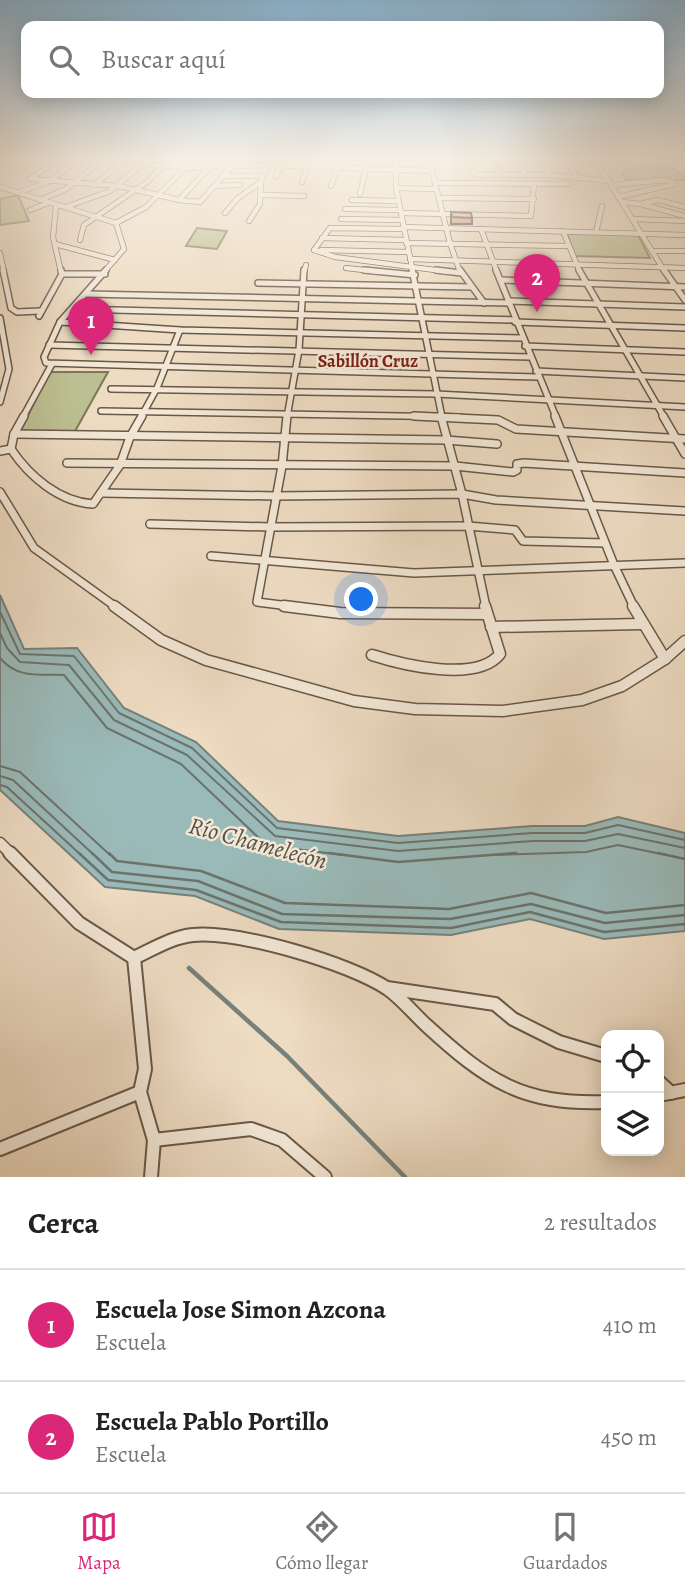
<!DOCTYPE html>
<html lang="es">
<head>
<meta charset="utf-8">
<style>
  :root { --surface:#fff; --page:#f6f6f6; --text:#222; --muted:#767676; --line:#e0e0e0; --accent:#db2777 }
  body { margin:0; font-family:Alegreya,serif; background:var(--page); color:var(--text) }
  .controls { position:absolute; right:21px; bottom:21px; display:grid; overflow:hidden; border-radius:14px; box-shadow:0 4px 18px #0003 }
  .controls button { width:63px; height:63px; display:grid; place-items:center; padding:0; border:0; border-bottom:2px solid var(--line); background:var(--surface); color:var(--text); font:35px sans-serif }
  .you { position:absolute; left:362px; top:600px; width:24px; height:24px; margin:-18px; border:5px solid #fff; border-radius:50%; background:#1a73e8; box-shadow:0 0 0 10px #1a73e833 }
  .badge { display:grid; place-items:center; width:46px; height:46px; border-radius:50%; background:var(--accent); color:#fff; font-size:23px; font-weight:700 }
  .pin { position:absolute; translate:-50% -58px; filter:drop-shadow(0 2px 4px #0008) }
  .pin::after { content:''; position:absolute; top:37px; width:24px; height:21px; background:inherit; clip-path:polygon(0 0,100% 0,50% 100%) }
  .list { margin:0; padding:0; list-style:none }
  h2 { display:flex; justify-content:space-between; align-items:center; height:91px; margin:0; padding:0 28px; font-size:30px }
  h2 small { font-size:23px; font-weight:400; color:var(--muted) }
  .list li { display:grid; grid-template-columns:46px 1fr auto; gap:21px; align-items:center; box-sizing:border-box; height:112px; padding:0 28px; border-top:2px solid var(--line) }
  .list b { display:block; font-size:26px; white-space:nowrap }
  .list p { margin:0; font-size:23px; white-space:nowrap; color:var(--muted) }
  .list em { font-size:23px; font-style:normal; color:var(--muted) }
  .icon { flex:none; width:38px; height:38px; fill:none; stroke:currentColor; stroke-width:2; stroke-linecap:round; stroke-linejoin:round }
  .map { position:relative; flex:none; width:685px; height:1177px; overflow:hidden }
  .search { position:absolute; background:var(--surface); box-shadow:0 4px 18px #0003; left:21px; right:21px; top:21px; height:77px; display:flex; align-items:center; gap:18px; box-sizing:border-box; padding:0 24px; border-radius:14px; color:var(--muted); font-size:26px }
  .sheet { height:315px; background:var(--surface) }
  nav { display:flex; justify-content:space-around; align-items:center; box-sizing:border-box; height:98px; border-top:2px solid var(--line); background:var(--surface); font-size:19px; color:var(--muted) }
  nav a { display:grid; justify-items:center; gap:4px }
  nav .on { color:var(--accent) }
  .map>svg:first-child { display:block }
</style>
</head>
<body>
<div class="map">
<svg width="685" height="1177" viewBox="0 0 685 1177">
  <rect width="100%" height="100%" fill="#eddbc2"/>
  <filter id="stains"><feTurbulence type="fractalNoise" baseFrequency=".00286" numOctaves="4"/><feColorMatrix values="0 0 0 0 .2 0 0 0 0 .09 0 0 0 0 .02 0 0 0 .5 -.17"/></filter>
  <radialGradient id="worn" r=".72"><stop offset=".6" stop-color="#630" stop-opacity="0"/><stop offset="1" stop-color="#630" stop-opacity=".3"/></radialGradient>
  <g fill="#bcbf91" stroke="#7e7658" stroke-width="2">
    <polygon points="18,195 29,221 0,225 0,199"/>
    <polygon points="197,228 227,231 217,249 186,246"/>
    <polygon points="567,233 638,235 650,258 575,256"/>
    <polygon points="49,372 108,372 74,433 20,432"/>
  </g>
  <g fill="#9abab9" stroke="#76817b" stroke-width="2">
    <polygon points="628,168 671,168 685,175 685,180 627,180 622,175"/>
    <polygon points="0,595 24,649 77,648 124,708 196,742 278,821 398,836 532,826 585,826 618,817 685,833 685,931 604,939 530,919 451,935 279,929 195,896 105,887 0,790"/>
  </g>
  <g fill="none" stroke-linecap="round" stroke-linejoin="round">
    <g stroke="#6c736c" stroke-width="2">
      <polyline points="0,612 20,654 74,656 119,713 192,748 277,828 398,843 532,833 585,833 618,825 685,840"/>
      <polyline points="0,633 7,648 20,662 69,665 114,720 187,755 275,836 398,851 533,841 585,841 618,834 685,848"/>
      <path d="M0,658C17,679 40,674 64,675L107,728L181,764L261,840L272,846L343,855"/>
      <polyline points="0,766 20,772 110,855"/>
      <polyline points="0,776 13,780 94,855"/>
      <polyline points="0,785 7,787 81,855"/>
      <polyline points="492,855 586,852 618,845 666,855"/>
    </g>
    <g stroke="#6c736c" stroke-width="2.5">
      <polyline points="79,853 108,880 196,890 281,922 451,928 530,912 604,932 685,924"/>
      <polyline points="92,853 112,872 198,881 282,914 450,919 531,904 605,923 685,915"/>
      <polyline points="109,853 117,861 201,871 285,903 449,909 531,893 606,913 685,905"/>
      <polyline points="329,853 398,862 516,853"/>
      <polyline points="658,853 685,859"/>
    </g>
    <polyline stroke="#76817b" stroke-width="4.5" points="189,968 287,1056 405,1177"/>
    <defs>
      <g id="minor-far4">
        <polyline points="93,159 187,168 267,165 432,171"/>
        <polyline points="396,159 396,188 413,272"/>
        <polyline points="429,159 450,243 460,272"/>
        <polyline points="468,159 473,173 477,175 551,175 609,181"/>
        <polyline points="494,159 500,175"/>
        <polyline points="518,159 525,175"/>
        <polyline points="542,159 551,175"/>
        <polyline points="566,159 577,177"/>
        <polyline points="595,159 665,272"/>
        <polyline points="635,159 643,165"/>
        <polyline points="223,176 263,176"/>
        <polyline points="276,177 284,159"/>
        <polyline points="30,179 119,186 179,200 200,202 231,167"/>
        <polyline points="30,179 59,159"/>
        <polyline points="302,182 310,159"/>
        <polyline points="435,183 569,184"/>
        <polyline points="94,185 124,161"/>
        <polyline points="611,185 666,180 675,184 618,197"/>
        <polyline points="214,186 240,185"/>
        <polyline points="331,186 340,159"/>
        <polyline points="0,187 116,223 146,207 194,159"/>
        <polyline points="396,188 436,189"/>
        <polyline points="19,192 48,182 80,159"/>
        <polyline points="360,194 368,159"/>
        <polyline points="262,195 304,196"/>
        <polyline points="439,198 534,199"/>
        <polyline points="40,200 66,189 104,159"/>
        <polyline points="179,200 209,168"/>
        <polyline points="352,200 399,201"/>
        <polyline points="623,202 640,204 658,200 685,207"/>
        <polyline points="644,205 685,216"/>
        <polyline points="56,206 53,237 61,272"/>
        <polyline points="66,207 110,191 144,163"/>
        <polyline points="345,209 400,210"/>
        <polyline points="30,210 48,203"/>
        <polyline points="225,213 238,198 261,182 269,159"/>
        <polyline points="401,213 531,216 534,184"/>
        <polyline points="341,219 402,220"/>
        <polyline points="633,219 685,221"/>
        <polyline points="249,221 260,204 261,182"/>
        <polyline points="403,227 685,235"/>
        <polyline points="481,229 497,272"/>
        <polyline points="563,231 580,272"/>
        <polyline points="596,232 602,206"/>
        <polyline points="322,238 406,240"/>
        <polyline points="80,240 84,225 147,182 170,159"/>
        <polyline points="406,243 568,246"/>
        <polyline points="55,244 115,260"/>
        <polyline points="314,250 335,257 450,272"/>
        <polyline points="314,250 330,228 404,229"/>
        <polyline points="321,250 408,252"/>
        <polyline points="653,251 685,251"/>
        <polyline points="0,253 4,272"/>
        <polyline points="410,259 685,268"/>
        <polyline points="346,268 381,272"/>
        <polyline points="104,272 124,249 116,223"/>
        <polyline points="304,272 306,265"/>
      </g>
      <g id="minor-far3">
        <polyline points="3,270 11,308 17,312 40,311"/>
        <polyline points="106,270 60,322 44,357 46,363 538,377"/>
        <polyline points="364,270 415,275"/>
        <polyline points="412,270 442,417"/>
        <polyline points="436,270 461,273"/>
        <polyline points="460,270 484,303"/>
        <polyline points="496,270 556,417"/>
        <polyline points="579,270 664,417"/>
        <polyline points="664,270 685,300"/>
        <polyline points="62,274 105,274"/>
        <polyline points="501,280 685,287"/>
        <polyline points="258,283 471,287"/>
        <polyline points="86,294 509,303"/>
        <polyline points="509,301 685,307"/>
        <polyline points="73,309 515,320"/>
        <polyline points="39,316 62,274 61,270"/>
        <polyline points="0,318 9,369 0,402"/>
        <polyline points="60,322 180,330 522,338"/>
        <polyline points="515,322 685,328"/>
        <polyline points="49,345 530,357"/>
        <polyline points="525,346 685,352"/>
        <polyline points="536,371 685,378"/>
        <polyline points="111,389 436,394 685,407"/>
        <polyline points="101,411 460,417"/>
        <polyline points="23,417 52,364"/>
        <polyline points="141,417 157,388 180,330"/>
        <polyline points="287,417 299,350 304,270"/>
      </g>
      <g id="minor-far2">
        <path d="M24,416L14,434L11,449C29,476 59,502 93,504L120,465L130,437L142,416"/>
        <polyline points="287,416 282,466 257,602 297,607"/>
        <polyline points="414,416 498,420 516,429 685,439"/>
        <polyline points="441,416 462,494 486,607"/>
        <polyline points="555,416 614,565 634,607"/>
        <polyline points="663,416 685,454"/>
        <polyline points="14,434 446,440 497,444"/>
        <polyline points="0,451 11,449"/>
        <polyline points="67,463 455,466 513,472 517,470 517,464 524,463 685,473"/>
        <polyline points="0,492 34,548 116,607"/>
        <polyline points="102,493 276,496 462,494 496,500 685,511"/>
        <polyline points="150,524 271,527 468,526 515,530 523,541 605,543"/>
        <polyline points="211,556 414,573 685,563"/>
      </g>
      <g id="minor-far1">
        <polyline points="114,606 161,640 206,660 354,701 415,709 503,711 582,700 622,686 665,659 685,641"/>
        <polyline points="284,606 340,613 487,614"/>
        <polyline points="633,606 665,659"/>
        <polyline points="491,627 642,624"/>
        <path d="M372,655C403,665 477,683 500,654L485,606"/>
        <polyline points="0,843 12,855"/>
      </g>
      <g id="minor">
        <polyline points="10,853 79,923 134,958 145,1069 140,1092 154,1140 251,1129 282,1140 325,1177"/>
        <path d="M134,958C153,949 172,937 193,935C240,931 349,963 388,989C402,999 414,1014 426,1025C487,1081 522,1105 606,1102"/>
        <polyline points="387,988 495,1004 513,1019 559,1042 606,1056"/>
        <polyline points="659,1082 671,1093"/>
        <polyline points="659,1095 685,1090"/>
        <polyline points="0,1149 140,1092"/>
        <polyline points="151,1177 154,1140"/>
      </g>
    </defs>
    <use href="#minor-far4" stroke="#6a5847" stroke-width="6"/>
    <use href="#minor-far3" stroke="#6a5847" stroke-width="8"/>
    <use href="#minor-far2" stroke="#6a5847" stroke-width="10"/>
    <use href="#minor-far1" stroke="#6a5847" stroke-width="13"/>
    <use href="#minor" stroke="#6a5847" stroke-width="16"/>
    <use href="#minor-far4" stroke="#f3e8d7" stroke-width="4.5"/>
    <use href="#minor-far3" stroke="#f3e8d7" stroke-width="5"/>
    <use href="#minor-far2" stroke="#f3e8d7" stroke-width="7"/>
    <use href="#minor-far1" stroke="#f3e8d7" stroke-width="10"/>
    <use href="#minor" stroke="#f3e8d7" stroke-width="12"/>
  </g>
  <polygon fill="#c59777" stroke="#3f2c1e" stroke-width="2" points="451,212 472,218 472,224 451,224"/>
  <polygon fill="#e5b08a" stroke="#3f2c1e" stroke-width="2" points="451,212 471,213 472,218 452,217"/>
  <linearGradient id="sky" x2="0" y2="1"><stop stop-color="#89b6d5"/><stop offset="0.49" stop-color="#f7efe4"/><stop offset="1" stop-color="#f7efe4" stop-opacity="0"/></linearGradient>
  <rect width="685" height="324" fill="url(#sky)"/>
  <g text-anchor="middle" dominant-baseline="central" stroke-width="5" stroke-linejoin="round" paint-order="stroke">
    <g font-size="18" font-weight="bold" fill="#7a1f14" stroke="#f3e8d7">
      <text x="368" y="361">Sabillón Cruz</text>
    </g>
    <g font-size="24" font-style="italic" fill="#565045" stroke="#f3e8d7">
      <text transform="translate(258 843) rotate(15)">Río Chamelecón</text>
    </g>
  </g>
  <rect width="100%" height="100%" filter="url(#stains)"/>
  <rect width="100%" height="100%" fill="url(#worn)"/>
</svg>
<div class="controls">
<button><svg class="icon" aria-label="locate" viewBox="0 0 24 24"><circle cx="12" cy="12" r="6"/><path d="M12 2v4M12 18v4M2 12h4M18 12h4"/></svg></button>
<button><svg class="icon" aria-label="layers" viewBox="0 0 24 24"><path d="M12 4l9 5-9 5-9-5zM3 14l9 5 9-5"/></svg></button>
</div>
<div class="you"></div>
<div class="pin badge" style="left:91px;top:355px">1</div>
<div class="pin badge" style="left:537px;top:312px">2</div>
<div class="search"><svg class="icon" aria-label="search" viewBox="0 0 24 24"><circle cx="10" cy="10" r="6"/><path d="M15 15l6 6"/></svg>Buscar aquí</div>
</div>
<section class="sheet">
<h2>Cerca<small>2 resultados</small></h2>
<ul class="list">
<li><span class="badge">1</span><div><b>Escuela Jose Simon Azcona</b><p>Escuela</p></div><em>410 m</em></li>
<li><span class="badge">2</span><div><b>Escuela Pablo Portillo</b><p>Escuela</p></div><em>450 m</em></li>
</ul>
</section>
<nav>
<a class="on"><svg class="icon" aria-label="map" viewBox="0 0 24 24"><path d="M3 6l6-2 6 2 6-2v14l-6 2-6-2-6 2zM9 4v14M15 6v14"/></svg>Mapa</a>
<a><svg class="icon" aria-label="directions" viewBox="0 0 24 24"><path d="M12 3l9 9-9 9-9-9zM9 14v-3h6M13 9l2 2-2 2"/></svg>Cómo llegar</a>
<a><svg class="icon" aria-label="saved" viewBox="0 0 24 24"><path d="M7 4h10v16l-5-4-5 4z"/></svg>Guardados</a>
</nav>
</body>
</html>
